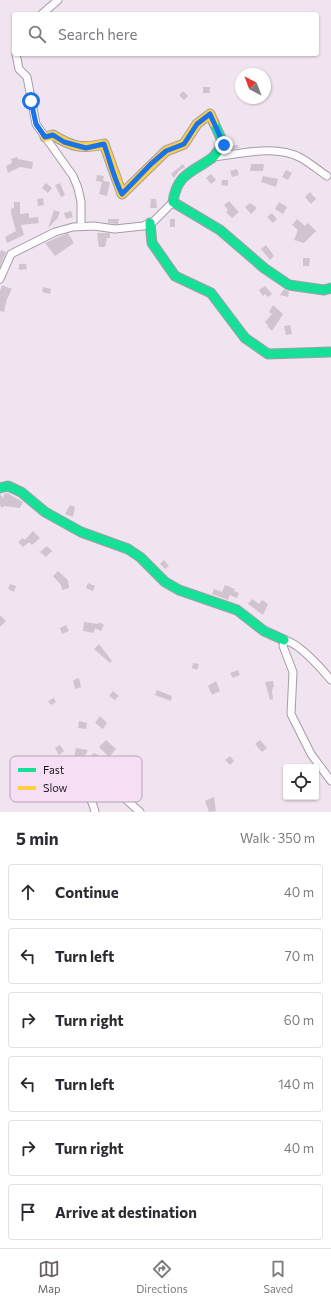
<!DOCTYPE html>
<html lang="en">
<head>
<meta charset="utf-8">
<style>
  :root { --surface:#fff; --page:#f2f2f3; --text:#2b2b33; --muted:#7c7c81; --line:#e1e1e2; --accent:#6a606a }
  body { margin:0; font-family:Commissioner,sans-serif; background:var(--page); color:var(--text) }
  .controls { position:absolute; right:12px; bottom:12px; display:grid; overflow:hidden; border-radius:4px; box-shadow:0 1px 3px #0004 }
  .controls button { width:36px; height:36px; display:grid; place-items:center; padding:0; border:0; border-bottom:1px solid var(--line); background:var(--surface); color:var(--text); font:20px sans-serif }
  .compass { position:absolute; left:235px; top:68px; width:36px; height:36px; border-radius:50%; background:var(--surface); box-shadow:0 1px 3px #0004; rotate:318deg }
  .stop { position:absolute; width:12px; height:12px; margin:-9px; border:3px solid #1a73e8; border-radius:50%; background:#fff }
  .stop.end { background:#1a73e8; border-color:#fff; box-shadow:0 1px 4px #0008 }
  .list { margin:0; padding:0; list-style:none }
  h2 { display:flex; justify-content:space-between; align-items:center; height:52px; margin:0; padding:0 16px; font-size:17px }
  h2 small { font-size:13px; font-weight:400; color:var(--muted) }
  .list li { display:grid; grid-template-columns:26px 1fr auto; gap:12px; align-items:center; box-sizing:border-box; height:56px; margin:0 8px 8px; padding:0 8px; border:1px solid var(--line); border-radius:4px }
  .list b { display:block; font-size:15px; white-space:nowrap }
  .list em { font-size:13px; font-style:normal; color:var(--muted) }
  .icon { flex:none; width:22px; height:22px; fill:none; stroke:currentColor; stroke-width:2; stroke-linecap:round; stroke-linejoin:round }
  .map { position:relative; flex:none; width:331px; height:812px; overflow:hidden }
  .search { position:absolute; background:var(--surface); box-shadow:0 1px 3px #0004; left:12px; right:12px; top:12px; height:44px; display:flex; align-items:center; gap:10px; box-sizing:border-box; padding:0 14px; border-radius:4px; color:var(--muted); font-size:15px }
  .sheet { height:436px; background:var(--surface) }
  nav { display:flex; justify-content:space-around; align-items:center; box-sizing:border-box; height:56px; border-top:1px solid var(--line); background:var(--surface); font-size:11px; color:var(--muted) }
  nav a { display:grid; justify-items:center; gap:2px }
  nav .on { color:var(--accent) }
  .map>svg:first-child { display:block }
</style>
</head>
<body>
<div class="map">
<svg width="331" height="812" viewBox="0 0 331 812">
  <rect width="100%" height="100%" fill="#f0e4f0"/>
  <g fill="#d0c5cf">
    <rect x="203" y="87" width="7" height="6"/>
    <polygon points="183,91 188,96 184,100 179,95"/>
    <polygon points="238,145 239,148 228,150 230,146"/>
    <polygon points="17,157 18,159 33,162 32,169 20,167 8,173 6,166 12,163 11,159"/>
    <polygon points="183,164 185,167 179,171 174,178 171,174"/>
    <polygon points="251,164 264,164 263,171 250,171"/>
    <polygon points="237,169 239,175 232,177 230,171"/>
    <polygon points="286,170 292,173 288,180 282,177"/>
    <polygon points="211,174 216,180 211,184 206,178"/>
    <polygon points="97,175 104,176 103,181 110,182 107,196 99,194 102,182 96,181"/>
    <polygon points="263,176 278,179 276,187 261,182"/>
    <polygon points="222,180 228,180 228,186 221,185"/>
    <polygon points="46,183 52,188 48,193 42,188"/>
    <polygon points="60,183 65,195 61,197 55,185"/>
    <polygon points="310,192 316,199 311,204 305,197"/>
    <polygon points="43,198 44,205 38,206 37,199"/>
    <polygon points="151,199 156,199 157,208 150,208"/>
    <polygon points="229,201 239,212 232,218 226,212 228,210 224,205"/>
    <polygon points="14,202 20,202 20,214 29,213 29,218 38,217 39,223 21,225 24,235 7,243 5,237 16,231 11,213 11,209 14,208"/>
    <polygon points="279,202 287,207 283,214 275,209"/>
    <polygon points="250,203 257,208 251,214 245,207"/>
    <polygon points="54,210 60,212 57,219 48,228"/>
    <polygon points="71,211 73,217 66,219 64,213"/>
    <polygon points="272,213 277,219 273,223 267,217"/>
    <polygon points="108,219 119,219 118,224 108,223"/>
    <rect x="170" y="219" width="5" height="8"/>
    <polygon points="297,219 305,226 308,223 316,231 304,243 294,240 298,230 292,225"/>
    <polygon points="68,233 74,243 55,256 45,243"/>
    <polygon points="97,233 110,233 110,238 107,238 105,247 99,247"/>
    <polygon points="266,245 274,256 270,260 261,249"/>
    <polygon points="1,250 6,252 0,267 0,253"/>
    <polygon points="303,258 310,258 309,266 303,266"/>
    <polygon points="19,264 26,264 27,269 19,270"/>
    <polygon points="2,285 12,289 7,299 4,312 0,311 0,291"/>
    <polygon points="265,286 272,294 268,297 265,294 263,296 259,290"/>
    <polygon points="43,287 51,289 50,294 42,292"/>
    <polygon points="284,289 289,292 288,297 280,295"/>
    <polygon points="273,305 283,314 272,331 267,326 268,325 265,322 272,314 269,312"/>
    <polygon points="290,325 292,334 286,335 284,326"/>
    <polygon points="7,493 23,502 20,508 4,506 2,508 0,505 0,494 3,498 4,494"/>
    <polygon points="70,505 75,507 73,517 65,514"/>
    <polygon points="33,531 40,538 32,545 29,542 23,547 18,542 23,538 25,540"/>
    <polygon points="47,546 52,551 46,557 40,552"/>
    <polygon points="164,560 169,566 165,569 160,564"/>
    <polygon points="58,571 68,580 69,588 62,590 61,585 53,576"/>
    <polygon points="88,583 95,586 93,591 86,588"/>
    <polygon points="10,584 16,586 14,592 8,589"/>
    <polygon points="225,585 235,589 234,591 239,593 237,598 230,595 228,600 212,594 214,589 222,592"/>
    <polygon points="252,599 259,604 262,600 268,604 263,615 248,604"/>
    <polygon points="0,615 6,621 0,627"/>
    <polygon points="84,622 98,624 99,622 104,625 101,631 95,628 94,633 83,631"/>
    <polygon points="66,625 69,631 62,634 60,628"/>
    <polygon points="99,644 112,661 110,663 94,649"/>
    <polygon points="193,663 199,664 197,670 192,668"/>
    <polygon points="238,670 240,675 233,678 230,673"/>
    <polygon points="79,678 81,687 75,689 73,680"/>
    <polygon points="216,681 220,691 212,695 208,686"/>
    <polygon points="273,681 274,686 272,690 273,699 270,700 265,682"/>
    <polygon points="157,690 172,696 171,701 155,695"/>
    <polygon points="113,691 119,696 115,700 109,696"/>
    <polygon points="54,698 56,702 51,705 48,701"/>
    <polygon points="100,716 107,723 103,729 95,723"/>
    <polygon points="79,721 87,723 86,729 78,728"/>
    <polygon points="106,740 116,749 109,757 99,747"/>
    <polygon points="260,740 267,748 262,752 255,744"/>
    <polygon points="60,745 64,751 59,755 55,748"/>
    <polygon points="76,748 88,750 83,759 74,757"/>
    <polygon points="94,753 98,755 94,763 88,759"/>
    <polygon points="230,756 234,761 230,765 225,760"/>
    <polygon points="214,797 216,811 209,812 205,801"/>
  </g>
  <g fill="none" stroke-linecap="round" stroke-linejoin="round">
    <defs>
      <g id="street">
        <polyline points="42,14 58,0"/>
        <polyline points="16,54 19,69 27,77 36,124 73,176 78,188 81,202 81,225"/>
        <path d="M214,157C241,154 276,144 301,158C310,163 318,170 327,176"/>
        <polyline points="0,279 11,254 55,232 73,227 94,226 115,229 143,226 154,221 173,202"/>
        <path d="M331,680C322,669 298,642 284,640L283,646L293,672L291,714L311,754L331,781"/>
        <path d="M95,812C93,800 83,790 85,777L88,774C102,774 128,802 140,812"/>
      </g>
      <g id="fast">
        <path d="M214,123L224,145C218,149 216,155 212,158C191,173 177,174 173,202L220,230L264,268L289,285L324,290L331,288"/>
        <polyline points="150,223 152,243 175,276 211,293 245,338 268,354 331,352"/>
        <polyline points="0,488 8,486 21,492 45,512 81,532 128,549 140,557 165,582 179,590 237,610 264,631 284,640"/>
      </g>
      <path id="slow" d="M45,137L53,135C72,147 82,149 104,144L122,194L166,151L184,144L197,124L210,114L214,123"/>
    </defs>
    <use href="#street" stroke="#a69ca6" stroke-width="9"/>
    <use href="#fast" stroke="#a69ca6" stroke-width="11"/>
    <use href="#slow" stroke="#a69ca6" stroke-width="11"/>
    <use href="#street" stroke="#fdfbfd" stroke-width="7"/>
    <use href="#fast" stroke="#16e098" stroke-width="9"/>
    <use href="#slow" stroke="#ffcf43" stroke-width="9"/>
  </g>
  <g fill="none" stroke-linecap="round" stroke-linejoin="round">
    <path stroke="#1a73e8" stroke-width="5" d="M31,101L36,124L45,137L53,135L64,142L86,148L104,144C110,161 114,179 122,194L151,164L166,151L184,144L197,124L210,114L224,145"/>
  </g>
  <rect x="10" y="756" width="132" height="46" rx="6" fill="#f6def5" stroke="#b6a3b6" stroke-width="1"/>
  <rect x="18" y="768" width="18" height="4" fill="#16e098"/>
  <rect x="18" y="786" width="18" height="4" fill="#ffcf43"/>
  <g font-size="11" fill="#221922">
    <text x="43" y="774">Fast</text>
    <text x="43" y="792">Slow</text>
  </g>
</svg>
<div class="controls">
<button><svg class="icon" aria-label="locate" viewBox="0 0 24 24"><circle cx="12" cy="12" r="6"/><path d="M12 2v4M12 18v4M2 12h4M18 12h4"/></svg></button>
</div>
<svg class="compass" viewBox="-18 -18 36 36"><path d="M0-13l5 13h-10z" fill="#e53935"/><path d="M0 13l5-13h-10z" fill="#7c7c81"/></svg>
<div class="stop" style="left:31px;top:101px"></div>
<div class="stop end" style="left:224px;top:145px"></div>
<div class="search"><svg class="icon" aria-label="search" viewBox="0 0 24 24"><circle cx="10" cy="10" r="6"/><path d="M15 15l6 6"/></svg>Search here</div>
</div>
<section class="sheet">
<h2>5 min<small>Walk · 350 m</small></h2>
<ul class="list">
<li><svg class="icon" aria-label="ahead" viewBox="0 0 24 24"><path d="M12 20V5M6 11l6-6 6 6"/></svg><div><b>Continue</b></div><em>40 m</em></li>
<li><svg class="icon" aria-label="left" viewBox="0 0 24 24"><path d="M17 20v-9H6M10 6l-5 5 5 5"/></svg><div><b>Turn left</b></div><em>70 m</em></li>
<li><svg class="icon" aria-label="right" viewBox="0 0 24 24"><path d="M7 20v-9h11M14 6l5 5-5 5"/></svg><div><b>Turn right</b></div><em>60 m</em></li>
<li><svg class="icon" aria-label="left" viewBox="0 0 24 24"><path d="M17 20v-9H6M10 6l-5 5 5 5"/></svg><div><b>Turn left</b></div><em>140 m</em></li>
<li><svg class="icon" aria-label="right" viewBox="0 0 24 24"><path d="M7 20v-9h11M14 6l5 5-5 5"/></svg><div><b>Turn right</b></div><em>40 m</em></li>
<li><svg class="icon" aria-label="arrive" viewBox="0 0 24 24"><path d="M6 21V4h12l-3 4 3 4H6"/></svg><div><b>Arrive at destination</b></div></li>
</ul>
</section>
<nav>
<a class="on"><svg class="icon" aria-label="map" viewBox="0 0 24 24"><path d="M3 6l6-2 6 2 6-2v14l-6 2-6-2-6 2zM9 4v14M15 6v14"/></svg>Map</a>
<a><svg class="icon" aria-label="directions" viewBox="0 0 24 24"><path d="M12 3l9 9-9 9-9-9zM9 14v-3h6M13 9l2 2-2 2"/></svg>Directions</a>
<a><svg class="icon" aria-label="saved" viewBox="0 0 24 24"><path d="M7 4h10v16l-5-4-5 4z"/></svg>Saved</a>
</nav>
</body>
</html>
